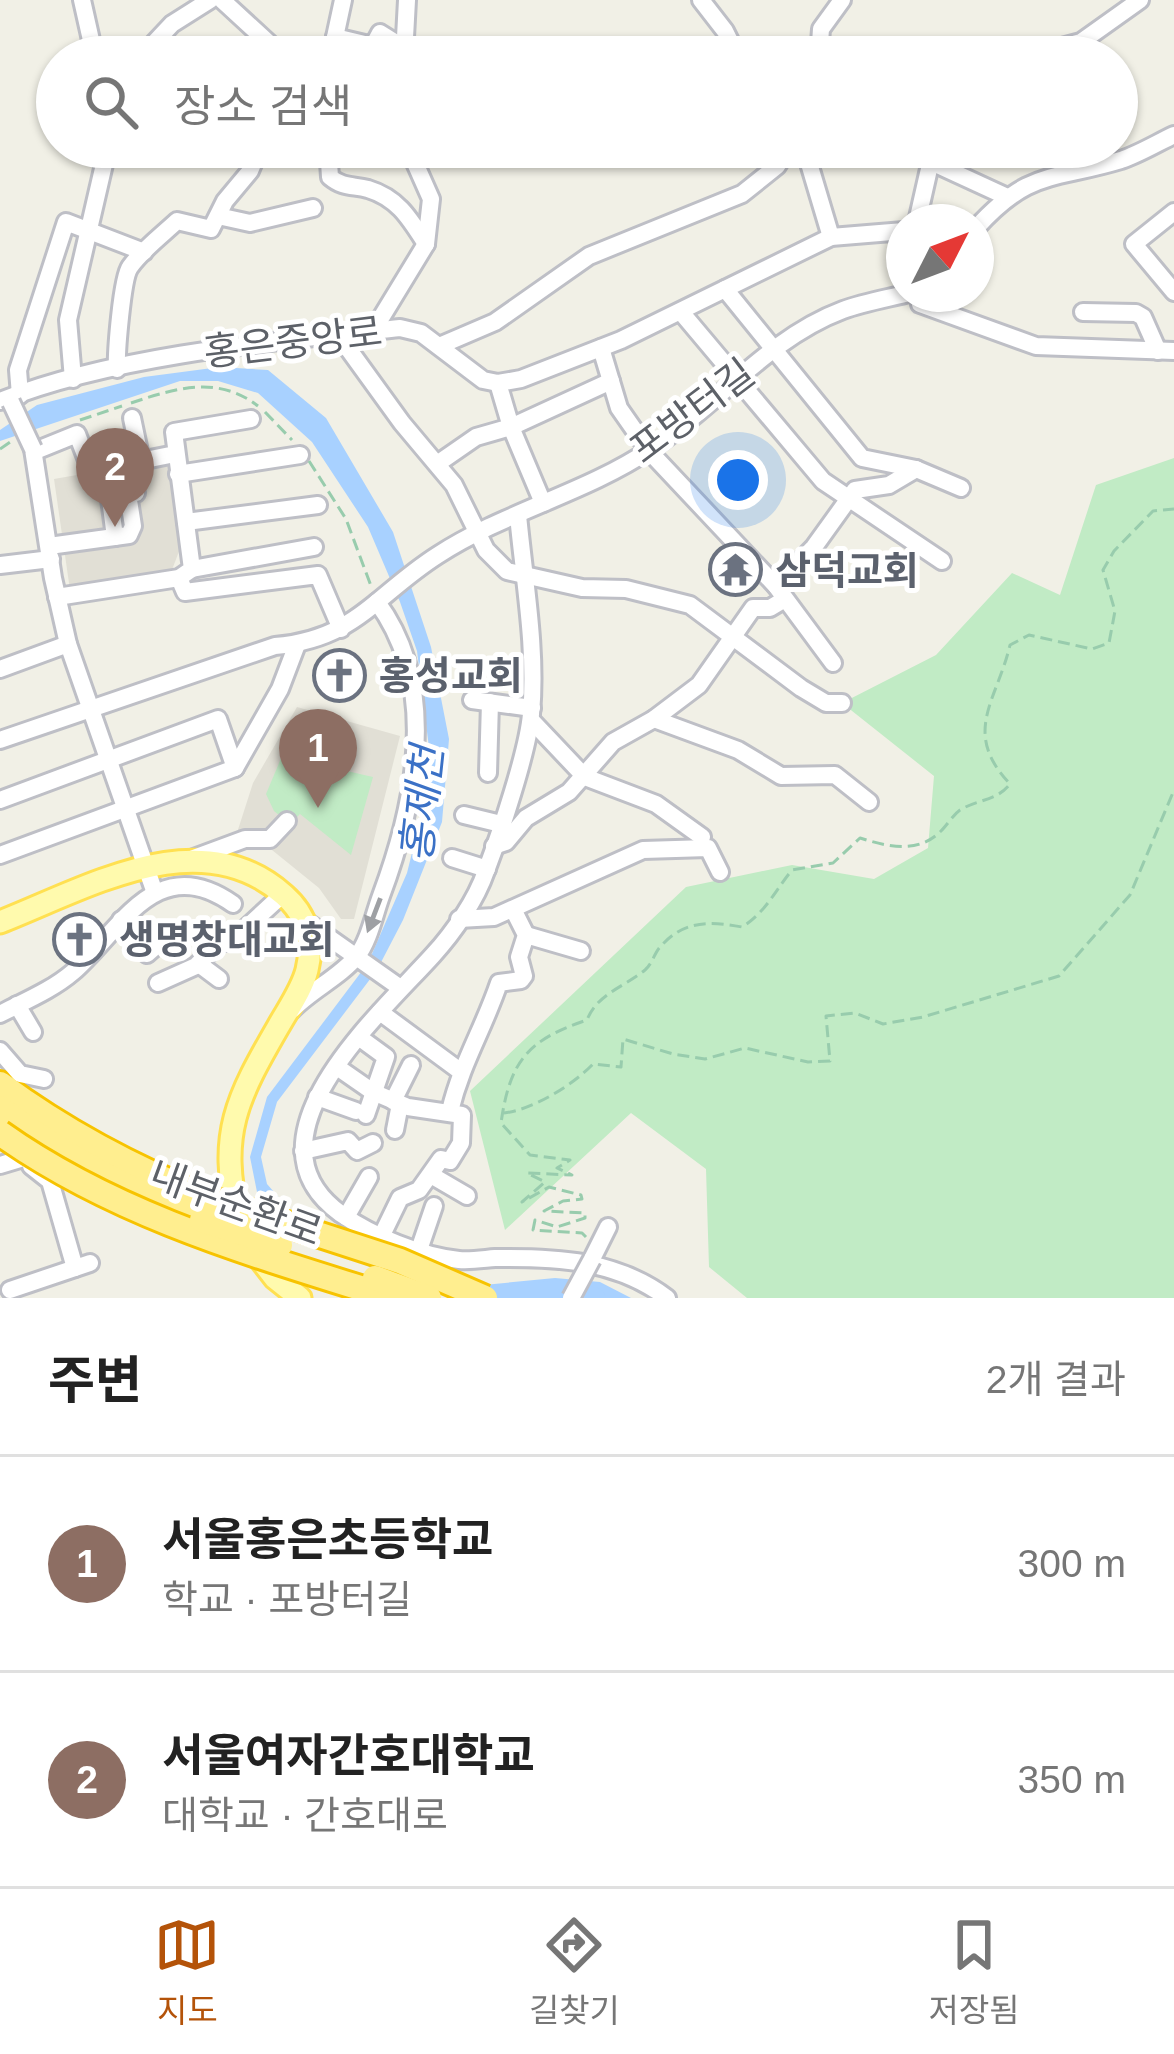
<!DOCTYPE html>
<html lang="ko">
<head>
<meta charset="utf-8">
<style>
  :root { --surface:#fff; --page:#f2f2f2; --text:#222; --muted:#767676; --line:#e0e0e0; --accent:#b45309 }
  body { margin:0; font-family:Helvetica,"Noto Sans KR",sans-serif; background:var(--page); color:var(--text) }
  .compass { position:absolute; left:886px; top:204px; width:108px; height:108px; border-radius:50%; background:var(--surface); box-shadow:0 3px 9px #0004; rotate:48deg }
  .you { position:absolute; left:738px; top:480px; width:42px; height:42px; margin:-30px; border:9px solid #fff; border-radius:50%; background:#1a73e8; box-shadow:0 0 0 18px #1a73e833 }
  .badge { display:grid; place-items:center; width:78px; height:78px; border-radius:50%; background:var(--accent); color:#fff; font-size:39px; font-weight:700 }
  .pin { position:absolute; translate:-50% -99px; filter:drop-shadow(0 3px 6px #0008) }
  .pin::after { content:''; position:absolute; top:63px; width:42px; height:36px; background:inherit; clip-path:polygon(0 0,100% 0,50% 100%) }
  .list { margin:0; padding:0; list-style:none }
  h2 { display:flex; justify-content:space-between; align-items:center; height:156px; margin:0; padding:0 48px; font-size:51px }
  h2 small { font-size:39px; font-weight:400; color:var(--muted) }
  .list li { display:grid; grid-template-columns:78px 1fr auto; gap:36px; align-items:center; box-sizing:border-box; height:216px; padding:0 48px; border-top:3px solid var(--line) }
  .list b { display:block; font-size:45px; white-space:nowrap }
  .list p { margin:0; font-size:39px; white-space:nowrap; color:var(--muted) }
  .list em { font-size:39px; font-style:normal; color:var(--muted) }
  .icon { flex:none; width:66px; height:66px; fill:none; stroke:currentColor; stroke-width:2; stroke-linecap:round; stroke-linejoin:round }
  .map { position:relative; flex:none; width:1174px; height:1298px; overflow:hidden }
  .search { position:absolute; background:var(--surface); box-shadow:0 3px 9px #0004; left:36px; right:36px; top:36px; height:132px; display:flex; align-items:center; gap:30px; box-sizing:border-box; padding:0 42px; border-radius:66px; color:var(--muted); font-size:45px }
  .sheet { height:588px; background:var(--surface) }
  nav { display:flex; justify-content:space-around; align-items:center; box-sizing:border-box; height:168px; border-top:3px solid var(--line); background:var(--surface); font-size:33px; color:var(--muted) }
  nav a { display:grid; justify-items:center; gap:6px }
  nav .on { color:var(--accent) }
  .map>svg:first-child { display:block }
</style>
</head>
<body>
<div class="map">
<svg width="1174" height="1298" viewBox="0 0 1174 1298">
  <rect width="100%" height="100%" fill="#f1f0e6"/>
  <g fill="#e1dfd5">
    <polygon points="174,458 183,541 170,575 70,590 54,479"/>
    <polygon points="297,707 400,736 354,919 341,919 319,888 272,850 235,839 253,783"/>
  </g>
  <g fill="#c1ebc5">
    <polygon points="1174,458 1174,1298 747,1298 709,1267 706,1169 631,1113 505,1230 470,1091 686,887 792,865 874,879 928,848 934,776 842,703 936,655 1012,573 1060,595 1096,485"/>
    <polygon points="282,756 373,777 351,855 300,814 290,824 274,811 266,794"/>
  </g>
  <polygon fill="#a8d1ff" points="220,367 268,370 326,418 393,532 431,647 449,739 442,822 403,920 377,970 277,1102 261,1157 267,1184 296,1217 473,1286 555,1278 600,1282 631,1298 582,1298 559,1291 482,1298 382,1273 284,1226 257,1192 250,1157 267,1097 368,963 407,873 432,772 417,651 400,602 368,527 312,442 258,393 218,381 180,381 0,441 0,430 37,405 144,377"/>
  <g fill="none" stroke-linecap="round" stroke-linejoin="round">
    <polyline stroke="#a8d1ff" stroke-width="21" points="482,1298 559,1291 595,1298"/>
    <defs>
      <g id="minor">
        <polyline points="82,0 93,49 104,57"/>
        <polyline points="222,0 272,46 277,57"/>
        <polyline points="701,0 725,31 738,57"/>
        <polyline points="335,37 373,46 380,33 404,48"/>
        <polyline points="404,56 407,0"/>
        <polyline points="141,57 172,24 210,0"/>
        <polyline points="325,57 332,51 343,0"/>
        <polyline points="819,57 821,29 842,0"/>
        <polyline points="1024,57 1081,42 1140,0"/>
        <path d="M328,147L330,177C343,188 353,185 368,189C398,198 410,219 426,244"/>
        <polyline points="798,147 808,160 831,237"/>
        <polyline points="929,161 1005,196"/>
        <polyline points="1174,212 1134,244 1174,292"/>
        <polyline points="218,216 250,223 313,208"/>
        <polyline points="917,222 934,147"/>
        <path d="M976,228C1030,169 1051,181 1121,160C1139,154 1157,143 1174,135"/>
        <polyline points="725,289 862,458 916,469 961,488"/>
        <polyline points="918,294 920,304 1036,346 1174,351"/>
        <polyline points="681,312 823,481 942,561"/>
        <polyline points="1083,312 1136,313 1143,317 1158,351"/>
        <polyline points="373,331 426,244 431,199 408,147"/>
        <polyline points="339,336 402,423 454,485 486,550 507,571 582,588 626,589 690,605 801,688 826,703 842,703"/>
        <polyline points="439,346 495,322 589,256 742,194 777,166 789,147"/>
        <polyline points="601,348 619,408 649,451 776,586 833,663"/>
        <path d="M117,369C116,353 122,278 130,267C142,250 162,235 177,221L211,229L225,201L250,171L260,147"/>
        <polyline points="73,379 68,320 108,147"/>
        <polyline points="498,383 511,427 543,503"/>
        <polyline points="20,395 18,370 66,222 144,252"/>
        <path d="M0,401C114,355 276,341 400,328L421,333L483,380L498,383L521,379L621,340L831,237L904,231"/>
        <polyline points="132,418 141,461"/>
        <polyline points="33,449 53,578 68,644 155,893"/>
        <polyline points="35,451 77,434 90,468 95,470 175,454"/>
        <polyline points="437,464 476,437 511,427 611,381"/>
        <polyline points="178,474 300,455"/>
        <polyline points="114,479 120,479 123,495"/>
        <path d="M518,515C524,580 537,649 531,714C528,751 500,834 486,871C476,900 454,932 433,955C379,1015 237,1139 341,1214C373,1236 420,1256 459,1260C471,1261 483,1259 495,1258C556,1257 617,1260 667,1298"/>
        <polyline points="186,522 318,505"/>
        <polyline points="115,537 110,499 136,493"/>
        <polyline points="49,546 129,535 133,526 128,494"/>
        <polyline points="0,565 51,559"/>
        <polyline points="192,569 314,547"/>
        <polyline points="179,578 185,592 318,575 341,629"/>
        <polyline points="776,586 814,547 855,490 889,485 916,469"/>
        <polyline points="57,597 179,578 192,569 174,432 251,419"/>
        <polyline points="0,669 68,644"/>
        <polyline points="472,700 532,708"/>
        <polyline points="654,719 738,750 781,776 835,775 869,802"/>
        <polyline points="531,720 585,777 656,804 702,837"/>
        <path d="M0,740L275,646C356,639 375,595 438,555C504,512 586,493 651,449C716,406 768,338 843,310C862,303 884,299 905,294"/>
        <polyline points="488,773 490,702"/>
        <polyline points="0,800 218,719 235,768"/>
        <polyline points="464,815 501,824"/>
        <polyline points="494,846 506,842 526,818 569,792 613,742 654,719 699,685 753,608 770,608 785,599"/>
        <polyline points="0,855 235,768 280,689 296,647"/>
        <polyline points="452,858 487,869"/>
        <polyline points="191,859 245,839 270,839 287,821"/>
        <polyline points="459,919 494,917 643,850 708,848 720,872"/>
        <polyline points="121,920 147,954 163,940"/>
        <polyline points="304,920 399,987"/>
        <polyline points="526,935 581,951"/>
        <polyline points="199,964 219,979"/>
        <polyline points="158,983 196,966 219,943 232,941 283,894"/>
        <polyline points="17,1005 33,1032"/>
        <path d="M292,1010C311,990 340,977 357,956C369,941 374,915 381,896C415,805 440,687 377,602"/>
        <polyline points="380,1012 460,1071"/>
        <path d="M0,1014C25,1001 52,990 73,972C121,930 156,850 233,904"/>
        <polyline points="360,1038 386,1057 366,1115"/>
        <polyline points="0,1051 20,1074 44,1079"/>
        <polyline points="337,1067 373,1092 408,1107 462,1115 461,1143 450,1161 441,1159 419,1190 400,1198 382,1235"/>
        <polyline points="317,1097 356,1111"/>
        <polyline points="393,1101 411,1065"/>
        <path d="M450,1111C462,1062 483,1030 499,983L521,980L524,976L519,957L526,935L513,909"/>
        <polyline points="395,1130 400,1104"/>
        <polyline points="303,1151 348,1141 357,1151 373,1143"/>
        <polyline points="0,1165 20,1159"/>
        <polyline points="31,1166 50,1181 75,1268"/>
        <polyline points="431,1175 467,1196"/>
        <polyline points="346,1217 369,1177"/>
        <polyline points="419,1250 434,1206"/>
        <polyline points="592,1259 608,1227"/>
        <polyline points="10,1290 90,1263"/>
      </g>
      <g id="major">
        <path d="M0,922C87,888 200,820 284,895C307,915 314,941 307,970C302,990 288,1009 278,1027C237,1098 218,1134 238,1217"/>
        <polyline points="254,1251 275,1278 300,1298"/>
      </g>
      <g id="highway">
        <path d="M0,1084C65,1132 135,1169 210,1199"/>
        <path d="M0,1108C63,1156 129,1190 202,1220"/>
      </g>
    </defs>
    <use href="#minor" stroke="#bebfc6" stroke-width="22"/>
    <use href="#major" stroke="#ffe051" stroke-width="27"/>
    <use href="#highway" stroke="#f7c300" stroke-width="30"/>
    <g stroke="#98ccad" stroke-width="3" stroke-dasharray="12 6" stroke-linecap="butt">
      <path d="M131,403C176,388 218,375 258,406"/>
      <polyline points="265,412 292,440"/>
      <polyline points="80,420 122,406"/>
      <polyline points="0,449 13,440"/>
      <polyline points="309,461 346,519 371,586"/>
      <path d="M504,1113C532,1110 573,1085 593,1064L621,1067L623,1039L673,1054L705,1059L745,1048L808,1062L830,1061L826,1016L855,1013L883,1024L923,1017L1059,976L1130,895L1174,790"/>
      <path d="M586,1237L582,1233L533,1230L535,1220L557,1227L585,1218V1213L544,1211L563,1201L582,1199L581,1195L549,1187L522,1202L545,1182L527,1173L572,1175L557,1168L570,1160L530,1155L501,1123C510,1060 528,1040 587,1020C597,994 624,987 645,970C653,963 654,953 661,946C684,920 711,921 742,927C766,912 774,892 792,870L833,863L860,838C889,847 918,854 941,831C947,825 953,815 960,810C978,799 997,801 1010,784C961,732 997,701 1010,645L1029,635L1092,649L1109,643L1115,611L1103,570L1114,551L1153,511L1174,509"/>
    </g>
    <use href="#minor" stroke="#fff" stroke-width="16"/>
    <use href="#major" stroke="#fffaad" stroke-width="21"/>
    <use href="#highway" stroke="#ffee8f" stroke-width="24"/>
    <defs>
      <g id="minor-bridge">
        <polyline points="11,402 33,449"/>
        <polyline points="571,1298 592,1259"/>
      </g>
      <g id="highway-bridge">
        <path d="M0,1133C118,1217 256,1255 392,1298"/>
        <polyline points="210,1199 400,1261 485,1298"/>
        <polyline points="202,1220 280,1245"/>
        <polyline points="375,1278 429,1298"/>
      </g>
    </defs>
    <use href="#minor-bridge" stroke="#bebfc6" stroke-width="22" stroke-linecap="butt"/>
    <use href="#highway-bridge" stroke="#f7c300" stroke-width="30" stroke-linecap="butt"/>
    <use href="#minor-bridge" stroke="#fff" stroke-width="16"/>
    <use href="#highway-bridge" stroke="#ffee8f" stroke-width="24"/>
  </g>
  <defs><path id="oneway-solid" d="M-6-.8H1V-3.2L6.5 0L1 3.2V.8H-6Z" transform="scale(3)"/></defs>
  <use fill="#9ea0a4" href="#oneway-solid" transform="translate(374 915) rotate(111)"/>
  <defs>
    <symbol id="temple-ring" viewBox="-11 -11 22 22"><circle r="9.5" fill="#fff" stroke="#6b7280" stroke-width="1.5"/><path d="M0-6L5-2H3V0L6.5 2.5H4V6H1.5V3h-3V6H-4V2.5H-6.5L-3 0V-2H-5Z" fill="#6b7280"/></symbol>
    <symbol id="church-ring" viewBox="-11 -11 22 22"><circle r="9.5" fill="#fff" stroke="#6b7280" stroke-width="1.5"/><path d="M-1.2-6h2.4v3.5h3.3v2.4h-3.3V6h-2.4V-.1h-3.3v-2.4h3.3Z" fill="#6b7280"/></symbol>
  </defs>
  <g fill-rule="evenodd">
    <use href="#temple-ring" x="706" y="540" width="59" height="59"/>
    <use href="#church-ring" x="310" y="646" width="59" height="59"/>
    <use href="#church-ring" x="50" y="910" width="59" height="59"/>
  </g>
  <g text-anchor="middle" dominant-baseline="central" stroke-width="10" stroke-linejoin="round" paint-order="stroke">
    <g font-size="39" fill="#5d6168" stroke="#fff">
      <text transform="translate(293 342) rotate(-7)">홍은중앙로</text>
      <text transform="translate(692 411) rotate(-37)">포방터길</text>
      <text transform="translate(236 1203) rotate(20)">내부순환로</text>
    </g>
    <g font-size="39" font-weight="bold" fill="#5b616d" stroke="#fff" text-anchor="start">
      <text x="775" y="570">삼덕교회</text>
      <text x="379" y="675">홍성교회</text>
      <text x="119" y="939">생명창대교회</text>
    </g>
    <g font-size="42" font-style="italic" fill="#3b71c6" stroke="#fff">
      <text transform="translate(422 804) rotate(-84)">홍제천</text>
    </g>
  </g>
</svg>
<svg class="compass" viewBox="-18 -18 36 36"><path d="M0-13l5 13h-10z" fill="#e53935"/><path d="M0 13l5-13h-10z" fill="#767676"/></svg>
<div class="you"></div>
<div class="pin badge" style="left:318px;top:808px;background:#8d6e63">1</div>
<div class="pin badge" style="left:115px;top:527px;background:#8d6e63">2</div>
<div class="search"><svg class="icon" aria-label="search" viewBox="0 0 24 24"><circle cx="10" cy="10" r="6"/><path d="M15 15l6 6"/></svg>장소 검색</div>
</div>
<section class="sheet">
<h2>주변<small>2개 결과</small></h2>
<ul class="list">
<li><span class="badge" style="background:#8d6e63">1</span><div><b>서울홍은초등학교</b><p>학교 · 포방터길</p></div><em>300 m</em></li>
<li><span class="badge" style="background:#8d6e63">2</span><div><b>서울여자간호대학교</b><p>대학교 · 간호대로</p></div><em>350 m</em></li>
</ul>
</section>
<nav>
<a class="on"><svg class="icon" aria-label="map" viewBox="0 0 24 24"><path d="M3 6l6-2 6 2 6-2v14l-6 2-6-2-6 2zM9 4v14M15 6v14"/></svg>지도</a>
<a><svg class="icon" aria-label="directions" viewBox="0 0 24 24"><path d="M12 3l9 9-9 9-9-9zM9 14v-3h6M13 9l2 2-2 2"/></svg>길찾기</a>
<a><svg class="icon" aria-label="saved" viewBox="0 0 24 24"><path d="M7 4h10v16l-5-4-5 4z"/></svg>저장됨</a>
</nav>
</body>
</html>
